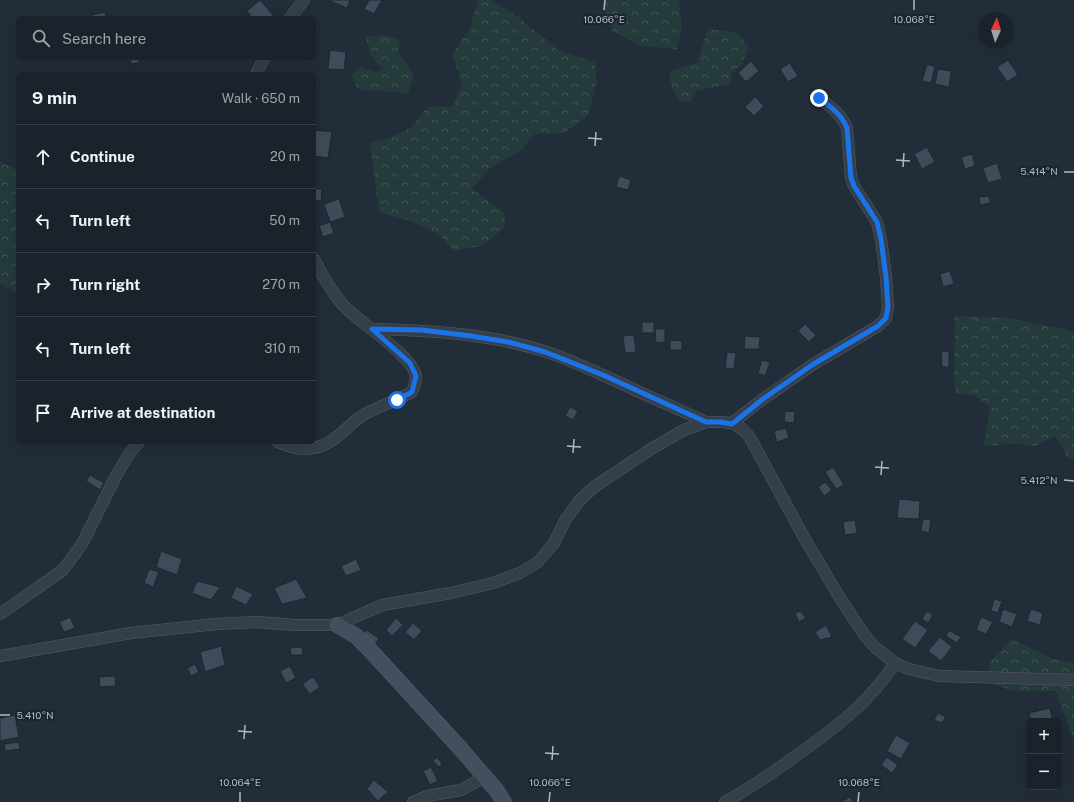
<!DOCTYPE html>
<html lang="en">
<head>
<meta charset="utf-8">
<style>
  :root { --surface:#1a222c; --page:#232a34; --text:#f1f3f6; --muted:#9fa4a9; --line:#383f48 }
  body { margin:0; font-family:"Public Sans",sans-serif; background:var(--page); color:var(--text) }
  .controls { position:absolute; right:12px; bottom:12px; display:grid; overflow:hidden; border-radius:6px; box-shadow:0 4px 16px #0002 }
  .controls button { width:36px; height:36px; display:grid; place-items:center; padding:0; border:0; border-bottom:1px solid var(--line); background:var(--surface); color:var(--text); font:20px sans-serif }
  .compass { position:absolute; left:978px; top:12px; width:36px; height:36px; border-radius:50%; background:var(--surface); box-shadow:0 4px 16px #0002; rotate:4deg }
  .stop { position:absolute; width:12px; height:12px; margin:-9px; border:3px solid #1a73e8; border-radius:50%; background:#fff }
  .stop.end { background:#1a73e8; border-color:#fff; box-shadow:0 1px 4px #0008 }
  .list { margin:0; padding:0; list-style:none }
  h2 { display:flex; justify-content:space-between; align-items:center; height:52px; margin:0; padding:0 16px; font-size:17px }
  h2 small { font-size:13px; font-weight:400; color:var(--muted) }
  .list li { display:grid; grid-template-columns:26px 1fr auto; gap:12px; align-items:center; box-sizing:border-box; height:64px; padding:0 16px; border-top:1px solid var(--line) }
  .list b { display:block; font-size:15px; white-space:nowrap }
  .list em { font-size:13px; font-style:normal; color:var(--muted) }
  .icon { flex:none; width:22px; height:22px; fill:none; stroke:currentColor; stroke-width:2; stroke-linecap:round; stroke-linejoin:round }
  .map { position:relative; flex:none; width:1074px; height:802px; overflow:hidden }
  .search { position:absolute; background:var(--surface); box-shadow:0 4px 16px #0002; left:16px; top:16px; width:300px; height:44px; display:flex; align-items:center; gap:10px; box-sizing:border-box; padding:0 14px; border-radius:6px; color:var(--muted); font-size:15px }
  .panel { position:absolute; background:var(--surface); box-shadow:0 4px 16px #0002; left:16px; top:72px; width:300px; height:372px; border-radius:6px }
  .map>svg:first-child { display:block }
</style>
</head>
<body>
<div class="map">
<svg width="1074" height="802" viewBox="0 0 1074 802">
  <defs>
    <pattern id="forest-crowns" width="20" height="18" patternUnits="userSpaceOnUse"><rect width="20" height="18" fill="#243a3b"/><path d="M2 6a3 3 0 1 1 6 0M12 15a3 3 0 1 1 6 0" fill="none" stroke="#415456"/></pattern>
  </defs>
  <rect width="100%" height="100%" fill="#222d3a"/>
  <g fill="url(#forest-crowns)">
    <polygon points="478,0 491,0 516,15 559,51 595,62 597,83 587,117 564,133 535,134 520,151 489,169 472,189 505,213 505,227 484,245 454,251 439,234 410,221 379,212 371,153 370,143 389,138 410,128 428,107 453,106 462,83 452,54 470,28"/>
    <polygon points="604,0 679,0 682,28 677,49 640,46 612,31 603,6"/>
    <polygon points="708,29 738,33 749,47 742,64 732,73 729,84 696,91 691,102 679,101 670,83 670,71 697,63"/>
    <polygon points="384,35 399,39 398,52 414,76 408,93 359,90 351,76 361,66 377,73 381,68 370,54 366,37"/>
    <polygon points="0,162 18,170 18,294 0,283"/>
    <polygon points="955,316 1003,317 1065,329 1074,333 1074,459 1068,458 1055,436 1035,446 1015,444 984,446 990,407 976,396 956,393 954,380"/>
    <polygon points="1012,639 1053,659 1074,663 1074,741 1056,691 1014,691 987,682 990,661"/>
  </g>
  <g fill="#3e4c59" stroke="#1d2631">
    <polygon points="260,0 273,15 269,18 252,18 247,11"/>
    <polygon points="330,0 350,0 347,8 330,1"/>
    <polygon points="369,0 382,0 374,14 364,9"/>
    <polygon points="105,12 106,18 93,18 92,15"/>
    <polygon points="330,50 346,52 344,70 328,69"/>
    <polygon points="130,58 139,58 139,63 131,64"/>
    <polygon points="1008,60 1018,75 1007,82 997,67"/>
    <polygon points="751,61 759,71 746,82 738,73"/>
    <polygon points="790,63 798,76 788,82 780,69"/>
    <polygon points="927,64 935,67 931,83 922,81"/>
    <polygon points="938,69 951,71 949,87 935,84"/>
    <polygon points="755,97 764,106 754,116 745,107"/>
    <polygon points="315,130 332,132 328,158 314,156"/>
    <polygon points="927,147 935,162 922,169 914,154"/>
    <polygon points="972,154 975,166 965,169 961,157"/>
    <polygon points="997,163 1002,179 988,183 983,168"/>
    <polygon points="619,176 631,180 628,190 616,187"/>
    <polygon points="314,189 322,189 321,201 314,200"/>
    <polygon points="989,196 990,203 980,205 979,197"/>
    <polygon points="339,199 345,217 330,222 324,204"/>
    <polygon points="330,222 334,233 323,237 319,226"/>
    <polygon points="950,271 954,284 943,287 940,274"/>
    <rect x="642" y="322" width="12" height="11"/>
    <polygon points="805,324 816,335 809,342 798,331"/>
    <polygon points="655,329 665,329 665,342 656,343"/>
    <polygon points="634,335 636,352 625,353 623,336"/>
    <polygon points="745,336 760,337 759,349 744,349"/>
    <polygon points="670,340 682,341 682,350 670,350"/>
    <polygon points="941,351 949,351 949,367 942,367"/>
    <polygon points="727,352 736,353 734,369 725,368"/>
    <polygon points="762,360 770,362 765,376 758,373"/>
    <polygon points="570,407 578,411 573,420 565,416"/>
    <polygon points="785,411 795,412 794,423 784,422"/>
    <polygon points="786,428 789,438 777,442 774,431"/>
    <polygon points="833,467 844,485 836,489 825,472"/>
    <polygon points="90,475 104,483 100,490 86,481"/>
    <polygon points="825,482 832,490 824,496 818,487"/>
    <polygon points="899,499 920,501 919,519 897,518"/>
    <polygon points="923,519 931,520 929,533 921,531"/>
    <polygon points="855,520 857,533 845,535 843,522"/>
    <polygon points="161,551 182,559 177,575 156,567"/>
    <polygon points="356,559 361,570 346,576 341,566"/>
    <polygon points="149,569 159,572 153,587 144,583"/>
    <polygon points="296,579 307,598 282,604 274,588"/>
    <polygon points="197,581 220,587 211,600 192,593"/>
    <polygon points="236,586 253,594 246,605 231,598"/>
    <polygon points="994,599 1002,601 998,613 991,611"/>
    <polygon points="1003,609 1017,614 1012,627 999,622"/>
    <polygon points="1031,609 1043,613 1040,625 1027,621"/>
    <polygon points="800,611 806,618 799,622 795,614"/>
    <polygon points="927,611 933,615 928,623 922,619"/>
    <polygon points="70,617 75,628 64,632 59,622"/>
    <polygon points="981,617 993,622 986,634 976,630"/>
    <polygon points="396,618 403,625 392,636 386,630"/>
    <polygon points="915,621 928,630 915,648 902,639"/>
    <polygon points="413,623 422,631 414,640 405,632"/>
    <polygon points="826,625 832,637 820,640 815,632"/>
    <polygon points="366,630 379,638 373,648 359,640"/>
    <polygon points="949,630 961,637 957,643 946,636"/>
    <polygon points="940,637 952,647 941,661 928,651"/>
    <polygon points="221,646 225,665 205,672 200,652"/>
    <polygon points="302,647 303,655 291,655 290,648"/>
    <polygon points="195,664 199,672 191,676 187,668"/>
    <polygon points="290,666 296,678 286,683 280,671"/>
    <polygon points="115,676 116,686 100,687 99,677"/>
    <polygon points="313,677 320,687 310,694 302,684"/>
    <polygon points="1050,708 1053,721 1031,721 1029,713"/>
    <polygon points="938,713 946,717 942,723 934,720"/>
    <polygon points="15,715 19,737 0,741 0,718"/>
    <polygon points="896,735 910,743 901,759 887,751"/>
    <polygon points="19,742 20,749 5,751 4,744"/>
    <polygon points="437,757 442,764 439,767 433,761"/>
    <polygon points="887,757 898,765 892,773 881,765"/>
    <polygon points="431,767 438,781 430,785 423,771"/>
    <polygon points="374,780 388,792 378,801 367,789"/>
    <polygon points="850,797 853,802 841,802"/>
  </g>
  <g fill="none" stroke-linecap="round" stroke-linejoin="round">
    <defs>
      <g id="street">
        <polyline points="290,18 304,0"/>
        <polyline points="256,74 264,58"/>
        <path d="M372,329C430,330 489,334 544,351C574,361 603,375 631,388C656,400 682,410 706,422"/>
        <path d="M732,423L763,399L812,365L878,326L886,318L888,307L886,277L881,239L877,222L854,186L851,178L847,128C841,114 831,107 819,98"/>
        <path d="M278,442C295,450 314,452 331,441C343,434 352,421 365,414C380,406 397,400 412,392C414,387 416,381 416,377C415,357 357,321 343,305C331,291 322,275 314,259"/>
        <polyline points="0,614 63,570 82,544 117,474 129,454 139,442"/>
        <polyline points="0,656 131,633 217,624 257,622 295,625 337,625 382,605 451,593 493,583 520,573 538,562 554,543 566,519 579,501 594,487 651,449 684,430 706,422 720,422 732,423 741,428 749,436 806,541 840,598 865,636 876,648 895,663 909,669 939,676 1074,680"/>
        <polyline points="413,802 427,796 461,790 485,777"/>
        <path d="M725,802C750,788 774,772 797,755C835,728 869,703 895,663"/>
      </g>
      <polyline id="secondary" points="337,625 356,636 370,650 460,748 497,791 504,802"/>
    </defs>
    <use href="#street" stroke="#535d68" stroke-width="12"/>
    <use href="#secondary" stroke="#535d68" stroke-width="16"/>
    <use href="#street" stroke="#353f4a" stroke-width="11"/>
    <use href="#secondary" stroke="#434f5d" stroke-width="15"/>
  </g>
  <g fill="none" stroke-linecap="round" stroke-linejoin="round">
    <path stroke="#1a73e8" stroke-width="5" d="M397,400L412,392L416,376L410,363L372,329L422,330L471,336L508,342L545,352L603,375L706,422H720L732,424L763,399L812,365L878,326L886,318L888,307L886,277L881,239L877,222L854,186L851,178L847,128C841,114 831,107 819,98"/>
  </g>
  <path fill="none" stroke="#b0bac6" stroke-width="1.5" d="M604,10L605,0M914,10V0M588,138L602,139M595,146L596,132M896,160L910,161M903,167L904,153M1064,172H1074M567,446L581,447M573,453L574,439M875,467L889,468M881,475L882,461M1064,480L1074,481M0,715H10M238,731L252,732M244,739L245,725M545,753L559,754M552,760L553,746M240,802V792M549,802L550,792M858,802L859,792"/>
  <g font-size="10" text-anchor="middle" fill="#b0bac6" stroke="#1b242f" stroke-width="4" stroke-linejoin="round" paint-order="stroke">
    <text x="604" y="23">10.066°E</text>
    <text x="914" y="23">10.068°E</text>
    <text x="1039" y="175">5.414°N</text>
    <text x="1039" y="484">5.412°N</text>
    <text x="35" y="719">5.410°N</text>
    <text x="240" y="786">10.064°E</text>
    <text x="550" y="786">10.066°E</text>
    <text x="859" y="786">10.068°E</text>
  </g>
</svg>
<div class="controls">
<button>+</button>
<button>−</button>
</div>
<svg class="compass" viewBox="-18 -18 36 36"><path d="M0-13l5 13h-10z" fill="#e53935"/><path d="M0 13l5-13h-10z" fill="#9fa4a9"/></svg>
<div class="stop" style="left:397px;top:400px"></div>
<div class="stop end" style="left:819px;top:98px"></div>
<div class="search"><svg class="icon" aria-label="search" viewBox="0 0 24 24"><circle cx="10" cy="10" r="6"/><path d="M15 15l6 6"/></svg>Search here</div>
<section class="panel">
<h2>9 min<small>Walk · 650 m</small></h2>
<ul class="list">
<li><svg class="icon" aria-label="ahead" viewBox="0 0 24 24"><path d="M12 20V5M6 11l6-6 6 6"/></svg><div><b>Continue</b></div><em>20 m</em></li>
<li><svg class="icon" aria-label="left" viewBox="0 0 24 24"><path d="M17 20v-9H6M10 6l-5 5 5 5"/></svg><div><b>Turn left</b></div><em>50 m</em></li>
<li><svg class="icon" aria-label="right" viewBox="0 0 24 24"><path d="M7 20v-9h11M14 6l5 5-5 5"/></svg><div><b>Turn right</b></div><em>270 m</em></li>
<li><svg class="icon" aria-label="left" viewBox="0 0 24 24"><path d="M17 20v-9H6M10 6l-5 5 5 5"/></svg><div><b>Turn left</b></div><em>310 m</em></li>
<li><svg class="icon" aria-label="arrive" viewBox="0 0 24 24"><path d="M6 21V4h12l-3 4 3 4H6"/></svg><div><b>Arrive at destination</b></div></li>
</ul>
</section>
</div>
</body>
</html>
